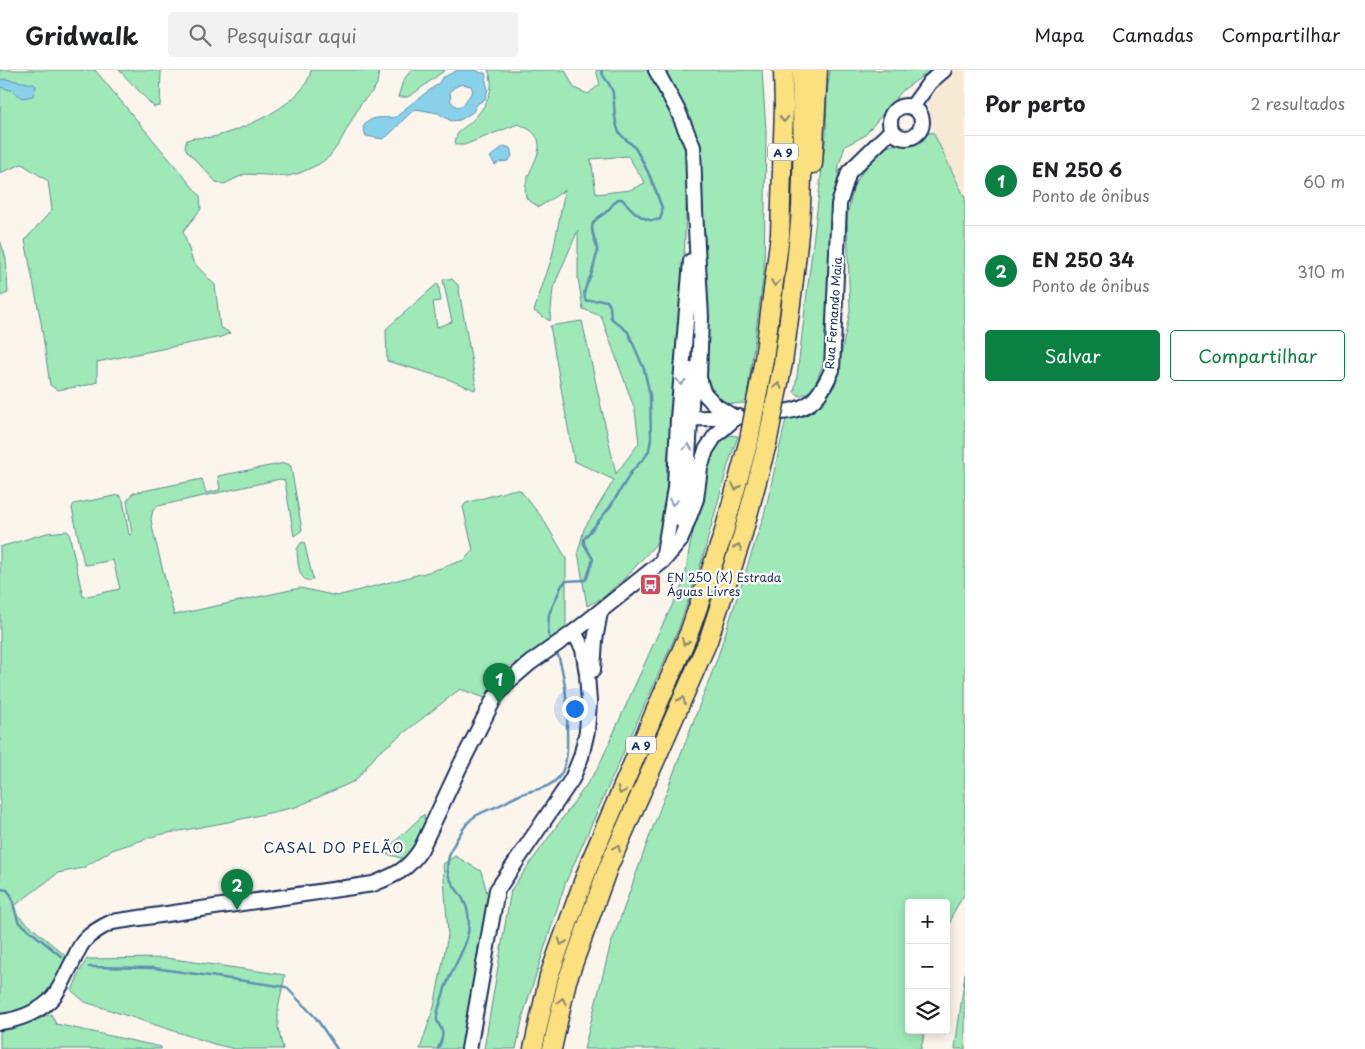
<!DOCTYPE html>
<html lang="pt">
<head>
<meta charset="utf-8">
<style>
  :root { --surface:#fff; --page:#f2f2f2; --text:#202124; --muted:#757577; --line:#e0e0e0; --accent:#0b8043 }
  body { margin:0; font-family:"Playpen Sans",sans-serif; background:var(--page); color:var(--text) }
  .controls { position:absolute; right:15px; bottom:15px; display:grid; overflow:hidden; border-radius:5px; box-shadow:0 2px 12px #0003 }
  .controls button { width:45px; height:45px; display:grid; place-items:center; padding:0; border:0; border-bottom:1px solid var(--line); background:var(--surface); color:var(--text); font:25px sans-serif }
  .you { position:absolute; left:574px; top:638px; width:18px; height:18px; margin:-12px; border:4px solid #fff; border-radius:50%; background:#1a73e8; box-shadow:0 0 0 8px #1a73e833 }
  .badge { display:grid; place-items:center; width:32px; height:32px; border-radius:50%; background:var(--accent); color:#fff; font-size:16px; font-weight:700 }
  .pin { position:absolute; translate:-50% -41px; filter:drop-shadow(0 1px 2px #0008) }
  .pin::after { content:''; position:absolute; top:26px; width:18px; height:15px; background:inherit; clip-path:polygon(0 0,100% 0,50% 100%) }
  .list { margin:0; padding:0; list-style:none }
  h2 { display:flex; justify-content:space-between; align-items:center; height:65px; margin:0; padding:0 20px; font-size:21px }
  h2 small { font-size:16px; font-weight:400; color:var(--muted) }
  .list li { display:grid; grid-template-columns:32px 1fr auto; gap:15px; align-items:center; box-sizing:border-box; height:90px; padding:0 20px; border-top:1px solid var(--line) }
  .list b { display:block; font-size:19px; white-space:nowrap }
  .list p { margin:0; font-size:16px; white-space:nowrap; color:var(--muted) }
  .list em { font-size:16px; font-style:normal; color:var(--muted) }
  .actions { display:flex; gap:10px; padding:15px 20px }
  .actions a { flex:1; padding:11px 0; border:1px solid var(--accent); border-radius:5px; text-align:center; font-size:18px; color:var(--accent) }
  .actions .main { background:var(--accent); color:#fff }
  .icon { flex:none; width:28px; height:28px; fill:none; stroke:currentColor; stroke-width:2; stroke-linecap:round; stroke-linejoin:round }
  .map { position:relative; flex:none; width:965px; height:979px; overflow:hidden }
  header { display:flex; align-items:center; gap:30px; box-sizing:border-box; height:70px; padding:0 25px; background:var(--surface); border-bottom:1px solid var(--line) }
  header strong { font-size:24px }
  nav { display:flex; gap:28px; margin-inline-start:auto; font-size:18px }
  .search { width:350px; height:45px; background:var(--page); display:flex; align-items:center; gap:12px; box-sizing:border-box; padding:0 18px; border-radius:5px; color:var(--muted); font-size:19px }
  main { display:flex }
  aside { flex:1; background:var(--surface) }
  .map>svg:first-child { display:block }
</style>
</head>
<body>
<header>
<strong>Gridwalk</strong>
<div class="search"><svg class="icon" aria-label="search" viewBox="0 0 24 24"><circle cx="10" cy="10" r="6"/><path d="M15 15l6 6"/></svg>Pesquisar aqui</div>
<nav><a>Mapa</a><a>Camadas</a><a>Compartilhar</a></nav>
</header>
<main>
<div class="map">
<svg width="965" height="979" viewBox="0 0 965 979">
  <rect width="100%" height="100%" fill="#fbf5ec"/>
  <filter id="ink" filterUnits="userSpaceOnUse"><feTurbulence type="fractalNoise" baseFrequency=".02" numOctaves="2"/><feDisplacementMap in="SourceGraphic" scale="10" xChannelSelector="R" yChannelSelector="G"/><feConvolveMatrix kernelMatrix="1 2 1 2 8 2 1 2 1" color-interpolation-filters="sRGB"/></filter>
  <g filter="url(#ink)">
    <polygon fill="#f6ead5" points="953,0 965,0 965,128 933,62 926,37 934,17"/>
    <g fill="#9fe9b8" stroke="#5d8c8b" fill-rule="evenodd">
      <polygon points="0,0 95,0 200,126 201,139 183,161 193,192 215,215 220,257 230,263 221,267 97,292 97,312 88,315 57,320 50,315 41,252 25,170 52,140 48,111 22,94 0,103"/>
      <polygon points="119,0 161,0 160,36 154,37"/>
      <path d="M311,0H379L377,14L372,22L361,33L340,72L329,87L319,94L300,103L288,106L245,104L224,114L216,112L187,81L185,76L187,70C196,66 207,69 217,66C246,58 306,33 311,0Z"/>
      <polygon points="411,0 445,0 413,24 407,27 398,27 403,11"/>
      <path d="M488,0H565L574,18L588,24L600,14L596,0H655L689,74L683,212L673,342L667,392V430L662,462L655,475L627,506L604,527L587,536L578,482L584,459L614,410L574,391L550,256L582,251L616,404L639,373L635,340L601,246L583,239L578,208V160L553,218L550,251L534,241L552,187L565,120L539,137L527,129C515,103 566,72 518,54L464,75H457L455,72C458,57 463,60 472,51C485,38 497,18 488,0ZM628,86L645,113L630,120L596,124L591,89Z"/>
      <polygon points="664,0 762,0 766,61 764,202 746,333 727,334 714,324 704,302 704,157 700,82"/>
      <polygon points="830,0 931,0 903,20 864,66 845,76 839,95 824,292 813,319 800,326 794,322 797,306 826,65 827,25"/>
      <polygon points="933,62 965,128 965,823 952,845 946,870 946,833 909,833 909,960 925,960 921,979 584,979 610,877 650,765 716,592 765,442 786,349 807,344 823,334 835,315 850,241 847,147 854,115 871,89 887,77"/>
      <polygon points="0,170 6,189 8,223 0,226"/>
      <polygon points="448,209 452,209 458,215 476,315 475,320 445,308 387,291 386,259 438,213 441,231 433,232 437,257 452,252 443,210"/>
      <polygon points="728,365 738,366 728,395 702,490 678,560 565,814 524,942 516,979 484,979 511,820 597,700 657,566 685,510 689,480 705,408 715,377"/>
      <path d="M285,393L290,395L291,397L302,460L294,466L285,412L284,410L280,409L158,436L153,440L151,449L153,461L174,545L300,518L337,526L432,501L464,490L473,480L463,437L466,433L512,420H520L543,449L566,488V560L534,582L497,603L485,628L460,619L378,683L355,711L296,737L228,752L158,765L112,780L83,798L58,803L13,837L16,844L67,887C61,899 55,912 47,923C38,935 15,942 0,944V477L47,463L67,461L69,463L83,527L120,519L113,490L87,495L84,494L72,438L74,434L119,425L123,430L129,465L132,464L127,431L133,423L202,409L206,423L220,420L218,406Z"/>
      <path d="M304,472L313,509L311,511C297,511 298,490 297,479L301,473Z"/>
      <polygon points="424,744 425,755 408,790 383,783"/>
      <polygon points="455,786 481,801 488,826 488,847 478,878 465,979 420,979 434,937 448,865 443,794"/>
      <polygon points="166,888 285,905 278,939 278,958 283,979 235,979 214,974 85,932 72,921 79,903 87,889"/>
      <polygon points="965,903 965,979 955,979 965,904"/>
      <polygon points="51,944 56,954 161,977 161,979 0,979 0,961"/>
    </g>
    <g fill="#89d1ea" stroke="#5d90b2" fill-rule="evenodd">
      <path d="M458,0H476L481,3H485L486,5V12L488,19L485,29L477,34L473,42L460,50L451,51L438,43L416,39C403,47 396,61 383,69L366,66L363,57C372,44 383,49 396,47L407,37L438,14L442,8ZM462,14L471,16L473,21L463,35L457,37L451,32L450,22L453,18Z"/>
      <polygon points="5,9 34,14 36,16 33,26 22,28 11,20 0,17 0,10"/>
      <polygon points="504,76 510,78 512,86 508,91 499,92 495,95 490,87"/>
    </g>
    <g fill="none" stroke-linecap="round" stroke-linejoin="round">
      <g stroke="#5d90b2" stroke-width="2.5">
        <path d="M551,571L548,564L549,544L562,515L566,511L585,510L587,508L593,489L584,474V469L610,437L632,401L646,386L649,380L651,369L650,325L644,299L628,262L611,248L610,236L607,231L601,230L586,231C581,221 589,212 592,202C594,196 595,190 597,184C599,174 589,164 593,153C595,149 601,146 605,143C610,139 613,133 618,129H622C631,139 645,155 660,149L662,144V138C655,117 647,97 635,78C631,72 623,69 619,62C613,49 615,37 613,24C612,14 603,9 601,0"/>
        <polyline points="0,819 7,820 11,825 18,851 62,887"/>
        <polyline points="89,897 154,898 286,917 316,948 337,979"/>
        <path d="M438,979C440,973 444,967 442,961C441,957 438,954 437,950C436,943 441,932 443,925C450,896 474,875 468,843C463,815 437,814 452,778C456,770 467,751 474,747C481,742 490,739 498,736C506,732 514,727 522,724C535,719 549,719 559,707C569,693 567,674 567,659C568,635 565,602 556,580"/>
      </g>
      <defs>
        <g id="secondary">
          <polyline points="656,0 678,41 693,77 695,141 701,247 699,308 703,322 716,336 735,348"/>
          <circle cx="906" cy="52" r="16"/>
          <polyline points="912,37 930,12 944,0"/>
          <path d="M765,344C805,340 815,338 832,300L839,134L849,102L892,60"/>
          <polyline points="678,349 739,347"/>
          <polyline points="681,450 686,423 693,299"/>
          <polyline points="663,490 675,418 678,349 691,191"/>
          <polyline points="593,600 595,570 600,542"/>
          <path d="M0,952C19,950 42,941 54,926C61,917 66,905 71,895C75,888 78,878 84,871C92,862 101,857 112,852L373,814C395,805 408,800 421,779L459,698L495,627L508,612L530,593L574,562L663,491L680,471L696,429L700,398L706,380L715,366L735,348"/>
          <polyline points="469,979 497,820 572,709 581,687 587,661 589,632 587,604 583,579 574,562"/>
        </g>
        <g id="highway">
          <polyline points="813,94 818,0"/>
          <polyline points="764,289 780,165 784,36 783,0"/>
          <path d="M783,293C790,241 798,189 801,137C803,92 803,46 801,0"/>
          <polyline points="533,979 549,906 591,790 689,563 723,465 749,370"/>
          <polyline points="552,979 567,911 608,798 708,571 741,471 767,374"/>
        </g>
      </defs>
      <use href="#secondary" stroke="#1b2f5e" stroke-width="18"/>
      <use href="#highway" stroke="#1b2f5e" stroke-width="21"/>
      <use href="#secondary" stroke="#fff" stroke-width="14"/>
      <use href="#highway" stroke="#fbe080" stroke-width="18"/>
      <defs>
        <g id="highway-bridge">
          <polyline points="749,370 764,289"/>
          <polyline points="767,374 783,293"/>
        </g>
      </defs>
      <use href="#highway-bridge" stroke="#1b2f5e" stroke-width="21" stroke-linecap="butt"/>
      <use href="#highway-bridge" stroke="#fbe080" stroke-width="18"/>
    </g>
    <defs><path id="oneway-chevron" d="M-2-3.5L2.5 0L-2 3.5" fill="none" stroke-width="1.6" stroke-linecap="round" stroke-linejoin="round" transform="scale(1.25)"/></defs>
    <g stroke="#8b886f">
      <use href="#oneway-chevron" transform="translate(784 49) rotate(91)"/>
      <use href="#oneway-chevron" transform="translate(775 213) rotate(97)"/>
      <use href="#oneway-chevron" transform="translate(778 316) rotate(-79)"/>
      <use href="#oneway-chevron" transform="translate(736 417) rotate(105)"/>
      <use href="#oneway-chevron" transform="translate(738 477) rotate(-72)"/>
      <use href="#oneway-chevron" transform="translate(685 572) rotate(113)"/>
      <use href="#oneway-chevron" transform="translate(682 630) rotate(-66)"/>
      <use href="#oneway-chevron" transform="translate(621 721) rotate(113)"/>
      <use href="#oneway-chevron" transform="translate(617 778) rotate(-66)"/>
      <use href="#oneway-chevron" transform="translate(562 872) rotate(110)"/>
      <use href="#oneway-chevron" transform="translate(562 931) rotate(-78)"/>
    </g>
    <g stroke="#8d97ae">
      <use href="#oneway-chevron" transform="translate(681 312) rotate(95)"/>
      <use href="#oneway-chevron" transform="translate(688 377) rotate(-86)"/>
      <use href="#oneway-chevron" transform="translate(673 432) rotate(100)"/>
    </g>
  </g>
  <defs>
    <symbol id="bus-square" viewBox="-11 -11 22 22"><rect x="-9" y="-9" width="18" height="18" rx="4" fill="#d1495b" stroke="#fff"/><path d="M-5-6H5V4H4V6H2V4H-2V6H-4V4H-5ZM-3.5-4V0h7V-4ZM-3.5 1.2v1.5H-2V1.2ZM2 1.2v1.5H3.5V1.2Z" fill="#fff"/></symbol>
  </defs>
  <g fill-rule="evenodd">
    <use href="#bus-square" x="638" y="502" width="25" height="25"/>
  </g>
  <g text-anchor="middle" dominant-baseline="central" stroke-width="4.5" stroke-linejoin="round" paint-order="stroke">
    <g fill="#fff" stroke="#5f6d8e" stroke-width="1">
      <rect x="768" y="73.5" width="30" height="17" rx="4"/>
      <rect x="626" y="666.5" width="30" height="17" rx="4"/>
    </g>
    <g font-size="11" font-weight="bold" fill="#1b2f5e">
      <text x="783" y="82">A 9</text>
      <text x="641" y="675">A 9</text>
    </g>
    <g font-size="12" fill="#1b2f5e" stroke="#fff">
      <text transform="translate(833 243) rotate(-86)">Rua Fernando Maia</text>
    </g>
    <g font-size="12" fill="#1b2f5e" stroke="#fff" text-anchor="start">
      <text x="667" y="507">EN 250 (X) Estrada<tspan x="667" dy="14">Águas Livres</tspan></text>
    </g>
    <g font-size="14" letter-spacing="1" fill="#1b2f5e" stroke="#fff">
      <text x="334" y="777">CASAL DO PELÃO</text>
    </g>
  </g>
</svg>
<div class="controls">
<button>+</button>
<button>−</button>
<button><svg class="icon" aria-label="layers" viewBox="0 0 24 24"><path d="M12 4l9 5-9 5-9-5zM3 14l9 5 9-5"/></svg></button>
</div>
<div class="you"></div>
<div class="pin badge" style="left:499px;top:634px">1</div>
<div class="pin badge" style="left:237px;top:840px">2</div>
</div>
<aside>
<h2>Por perto<small>2 resultados</small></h2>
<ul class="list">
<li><span class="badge">1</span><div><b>EN 250 6</b><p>Ponto de ônibus</p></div><em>60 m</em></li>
<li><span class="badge">2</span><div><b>EN 250 34</b><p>Ponto de ônibus</p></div><em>310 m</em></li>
</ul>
<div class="actions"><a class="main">Salvar</a><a>Compartilhar</a></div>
</aside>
</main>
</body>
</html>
